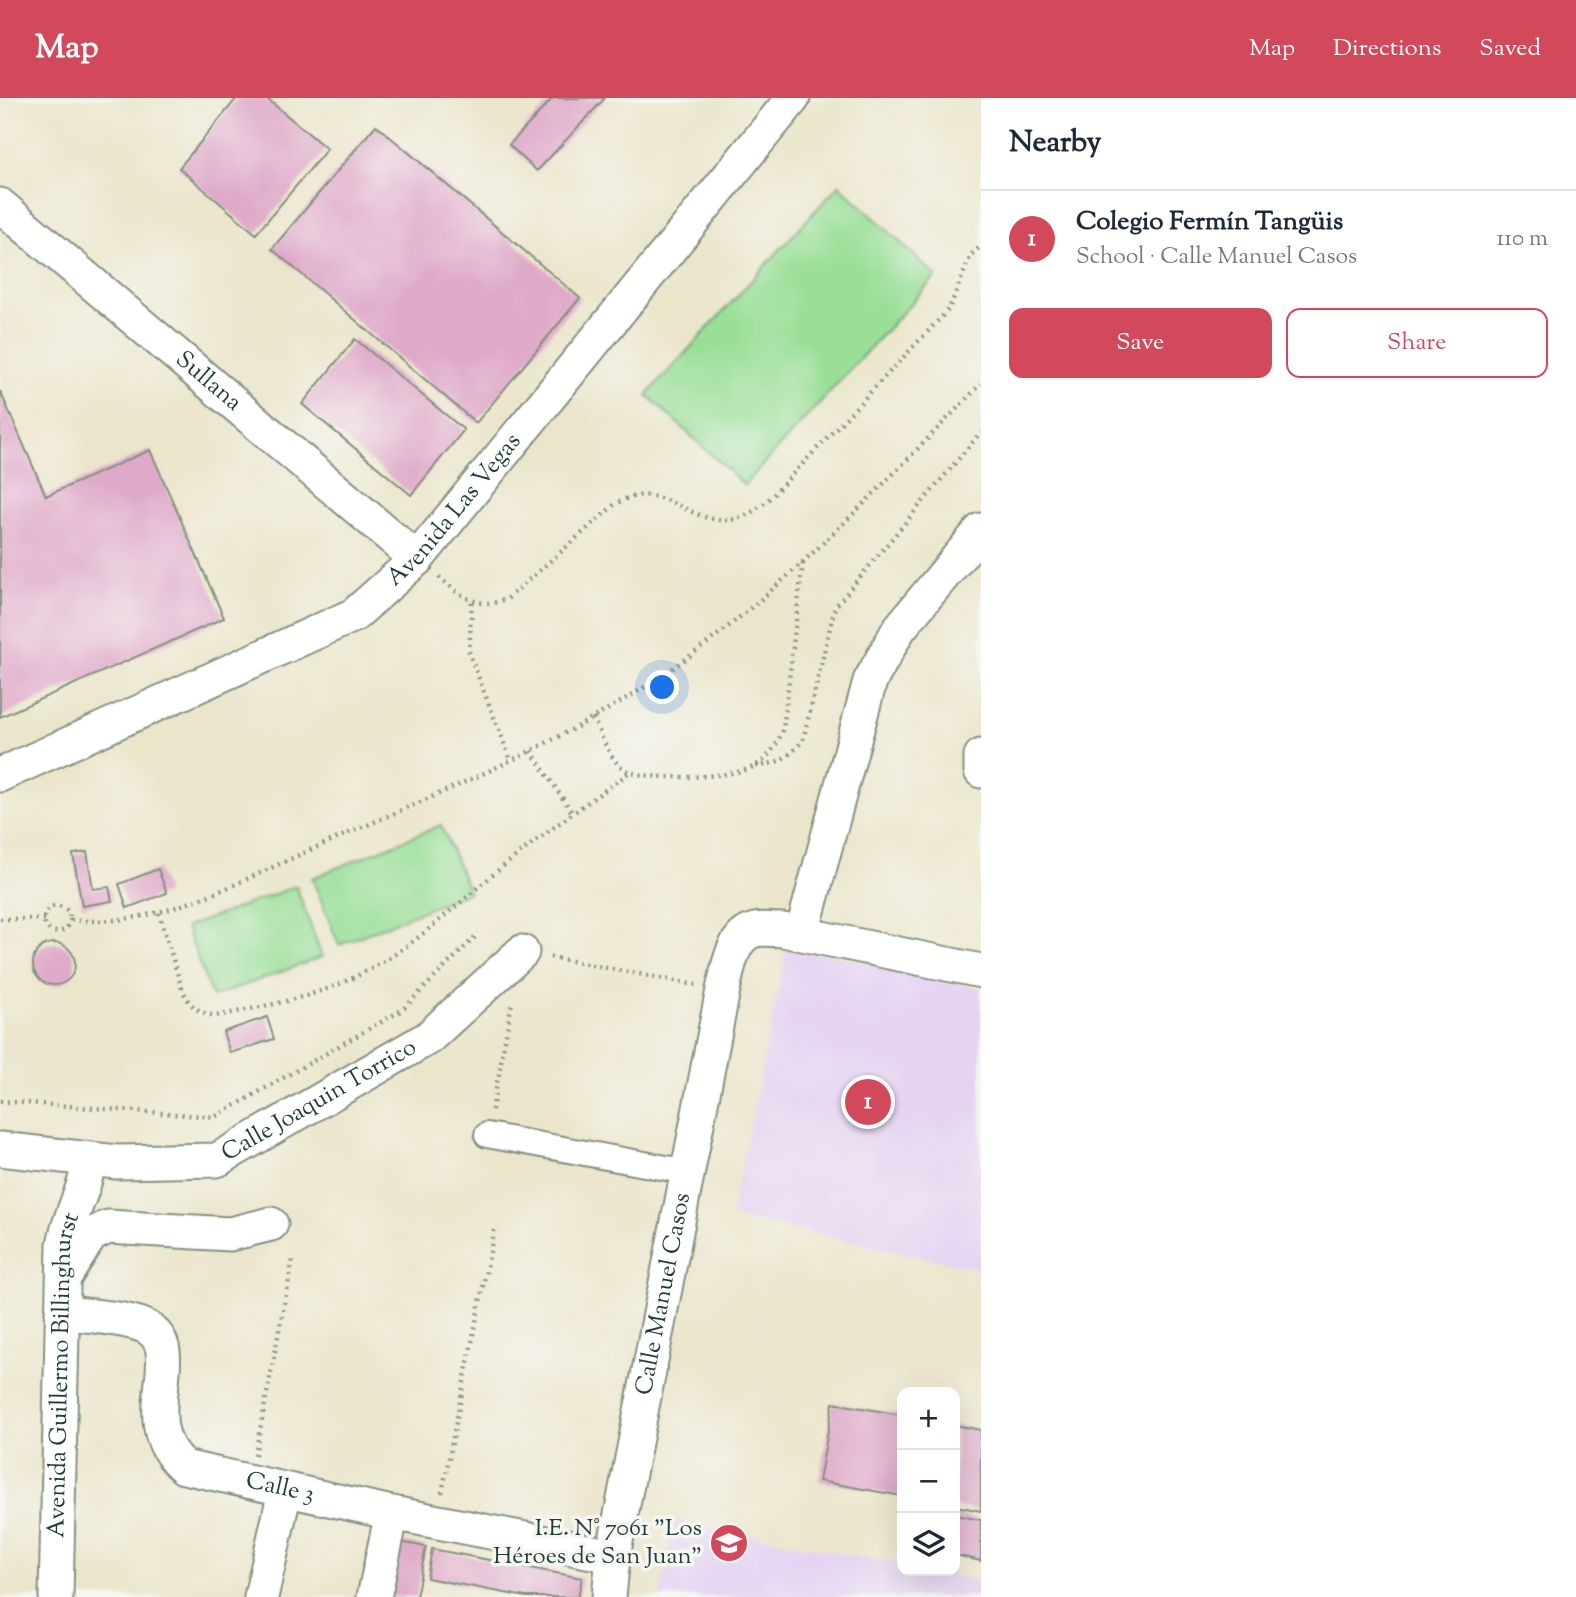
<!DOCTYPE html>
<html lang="en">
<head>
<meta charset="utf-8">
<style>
  :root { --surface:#fff; --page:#f6f6f7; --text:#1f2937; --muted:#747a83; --line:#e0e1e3; --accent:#d1495b }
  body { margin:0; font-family:"Sorts Mill Goudy",serif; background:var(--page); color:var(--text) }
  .controls { position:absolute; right:21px; bottom:21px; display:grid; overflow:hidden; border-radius:14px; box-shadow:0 7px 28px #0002 }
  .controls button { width:63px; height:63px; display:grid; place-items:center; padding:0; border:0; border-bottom:2px solid var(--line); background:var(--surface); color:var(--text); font:35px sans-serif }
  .you { position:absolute; left:663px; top:590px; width:24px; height:24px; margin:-18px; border:5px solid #fff; border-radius:50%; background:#1a73e8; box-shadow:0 0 0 10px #1a73e833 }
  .badge { display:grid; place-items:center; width:46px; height:46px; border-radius:50%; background:var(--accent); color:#fff; font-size:23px; font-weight:700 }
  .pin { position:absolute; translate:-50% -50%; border:4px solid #fff; box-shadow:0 2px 7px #0006 }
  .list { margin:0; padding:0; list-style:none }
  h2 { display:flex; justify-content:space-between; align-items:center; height:91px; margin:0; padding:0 28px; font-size:30px }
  h2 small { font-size:23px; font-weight:400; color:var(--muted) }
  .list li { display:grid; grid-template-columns:46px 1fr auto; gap:21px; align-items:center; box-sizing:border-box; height:98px; padding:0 28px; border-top:2px solid var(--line) }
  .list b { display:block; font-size:26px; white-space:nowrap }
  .list p { margin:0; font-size:23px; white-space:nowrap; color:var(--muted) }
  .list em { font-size:23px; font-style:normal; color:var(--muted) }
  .actions { display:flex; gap:14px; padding:21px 28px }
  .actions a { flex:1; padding:16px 0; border:2px solid var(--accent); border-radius:14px; text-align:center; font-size:24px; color:var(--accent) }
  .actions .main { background:var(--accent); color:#fff }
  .icon { flex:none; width:38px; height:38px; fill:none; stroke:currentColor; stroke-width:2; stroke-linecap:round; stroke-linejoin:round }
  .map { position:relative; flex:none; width:981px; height:1499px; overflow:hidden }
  header { display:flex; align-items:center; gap:42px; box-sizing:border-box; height:98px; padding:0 35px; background:var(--accent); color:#fff }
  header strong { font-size:33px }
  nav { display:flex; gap:38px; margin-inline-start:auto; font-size:24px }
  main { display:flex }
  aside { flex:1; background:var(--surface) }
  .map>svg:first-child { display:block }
</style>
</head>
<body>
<header>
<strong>Map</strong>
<nav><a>Map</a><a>Directions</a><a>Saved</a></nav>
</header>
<main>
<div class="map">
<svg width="981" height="1499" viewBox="0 0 981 1499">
  <rect width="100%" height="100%" fill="#f6f6f2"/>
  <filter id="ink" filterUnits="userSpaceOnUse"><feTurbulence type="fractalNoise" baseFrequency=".0143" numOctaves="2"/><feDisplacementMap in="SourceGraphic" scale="14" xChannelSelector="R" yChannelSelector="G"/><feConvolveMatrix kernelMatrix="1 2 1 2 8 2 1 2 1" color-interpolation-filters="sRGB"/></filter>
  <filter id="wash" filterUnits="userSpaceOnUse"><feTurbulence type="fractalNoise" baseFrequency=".00686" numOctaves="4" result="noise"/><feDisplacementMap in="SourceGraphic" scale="28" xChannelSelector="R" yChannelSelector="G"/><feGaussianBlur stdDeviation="1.57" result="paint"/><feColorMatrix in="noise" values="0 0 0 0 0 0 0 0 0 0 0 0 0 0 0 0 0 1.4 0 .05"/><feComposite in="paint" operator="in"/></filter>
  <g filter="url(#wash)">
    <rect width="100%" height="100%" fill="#ebe6cb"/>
    <g fill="#e4d3f2">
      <polygon points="787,847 981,891 981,1171 731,1118"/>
      <polygon points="675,1422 902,1467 902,1473 931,1473 981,1483 981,1499 659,1499"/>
    </g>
    <g fill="#9adf98" stroke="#5c8e66" stroke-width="2">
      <polygon points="839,87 936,178 744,387 647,297"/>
      <polygon points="441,727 469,794 339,847 312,780"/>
      <polygon points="296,788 322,859 212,899 186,829"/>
    </g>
    <g id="blocks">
      <g fill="#dfa9c9">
        <polygon points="237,0 266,0 327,51 256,136 179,70"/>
        <polygon points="553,0 605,0 537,73 509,47"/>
        <polygon points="376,27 580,200 476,325 272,151"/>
        <polygon points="355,241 464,332 411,397 302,306"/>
        <polygon points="0,293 46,398 150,352 224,520 0,619"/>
        <polygon points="87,754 93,791 109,789 112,803 82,808 73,756"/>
        <polygon points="158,771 167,795 127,810 119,786"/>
        <circle cx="54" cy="866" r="21"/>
        <polygon points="267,919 274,941 230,955 223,934"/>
        <polygon points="833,1305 902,1317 902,1398 819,1383"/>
        <polygon points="955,1327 981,1332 981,1413 955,1408"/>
        <polygon points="955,1417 981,1422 981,1463 955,1457"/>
        <polygon points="395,1443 426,1449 416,1499 383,1499"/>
        <polygon points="432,1451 582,1480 578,1499 526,1499 427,1480"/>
      </g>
    </g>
  </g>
  <g filter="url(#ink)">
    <use href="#blocks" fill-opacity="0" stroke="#859280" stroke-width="2"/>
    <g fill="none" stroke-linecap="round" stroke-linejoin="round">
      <defs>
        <polyline id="pedestrian" points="487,1037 688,1074"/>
        <g id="minor">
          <path id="s1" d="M0,107L417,461"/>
          <polyline points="981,658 981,673"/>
          <path id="s2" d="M0,677L354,517L417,461L793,0"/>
          <polyline points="802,835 870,583 899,531 981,432"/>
          <path id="s3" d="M0,1051L117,1064L217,1062L428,940L522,854"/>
          <polyline points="65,1178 91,1137 108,1129 230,1136 271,1126"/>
          <path id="s4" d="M62,1214C85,1218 129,1219 148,1230C189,1255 130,1324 184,1369L392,1415L613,1458"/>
          <path id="s5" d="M56,1499L64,1147C69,1116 86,1093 89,1061"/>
          <polyline points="261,1499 285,1393"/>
          <polyline points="374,1499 392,1415"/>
          <path id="s6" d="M609,1499L613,1458L723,892C728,872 731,838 755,832C763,830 775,832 783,832L981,873"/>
        </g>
      </defs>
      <use href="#pedestrian" stroke="#859280" stroke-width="28"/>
      <use href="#minor" stroke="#859280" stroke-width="37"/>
      <g stroke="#859280" stroke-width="4.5" stroke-dasharray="2 5" stroke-linecap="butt">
        <path d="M439,479C461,498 477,512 507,501L613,408C672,366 705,467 774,396L949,211L971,157L981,148"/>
        <polyline points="472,504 469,555 511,663"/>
        <path d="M593,620C601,636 609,661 624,671C643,684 732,680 753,669C768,661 777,647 783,632L803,464"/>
        <polyline points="531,653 573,716"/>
        <path d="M756,668C778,666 790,659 803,642L835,509L981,334"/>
        <circle cx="57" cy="821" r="13"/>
        <path d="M159,815L182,891C189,907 198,915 216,918C259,909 303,902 344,884C404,857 433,827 482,786C529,746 580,710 630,674"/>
        <polyline points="0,821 44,821"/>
        <path d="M71,822C159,831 239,783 317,749C433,698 551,651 657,581C778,500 879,390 981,286"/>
        <polyline points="550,859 696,887"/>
        <polyline points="0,1003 215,1019 402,912 478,836"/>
        <polyline points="492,1012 512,904"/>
        <polyline points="255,1357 293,1161"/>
        <polyline points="442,1395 495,1128"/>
      </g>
      <use href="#pedestrian" stroke="#fff" stroke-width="24"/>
      <use href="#minor" stroke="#fff" stroke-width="33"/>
    </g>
  </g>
  <defs>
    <symbol id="school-disc" viewBox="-11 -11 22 22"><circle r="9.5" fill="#d1495b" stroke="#f6f6f2"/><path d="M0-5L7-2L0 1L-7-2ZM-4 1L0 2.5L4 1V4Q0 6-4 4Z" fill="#fff"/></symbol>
  </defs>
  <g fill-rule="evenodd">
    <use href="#school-disc" x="707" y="1423" width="44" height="44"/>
  </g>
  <g text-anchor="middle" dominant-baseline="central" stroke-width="7" stroke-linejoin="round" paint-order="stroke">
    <g font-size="24" fill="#1f3d34" stroke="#f6f6f2">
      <text stroke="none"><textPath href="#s1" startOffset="273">Sullana</textPath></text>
      <text stroke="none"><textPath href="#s2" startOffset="534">Avenida Las Vegas</textPath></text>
      <text stroke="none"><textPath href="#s3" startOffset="336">Calle Joaquin Torrico</textPath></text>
      <text stroke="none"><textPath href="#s6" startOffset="308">Calle Manuel Casos</textPath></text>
      <text stroke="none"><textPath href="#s5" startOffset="222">Avenida Guillermo Billinghurst</textPath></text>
      <text stroke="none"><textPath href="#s4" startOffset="338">Calle 3</textPath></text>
    </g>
    <g font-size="24" fill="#1f3d34" stroke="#f6f6f2" text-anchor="end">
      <text x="702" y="1431">I.E. N° 7061 "Los<tspan x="702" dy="28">Héroes de San Juan"</tspan></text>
    </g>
  </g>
</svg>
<div class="controls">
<button>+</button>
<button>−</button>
<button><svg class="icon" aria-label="layers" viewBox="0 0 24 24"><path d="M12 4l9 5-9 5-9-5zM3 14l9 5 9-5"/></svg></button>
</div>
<div class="you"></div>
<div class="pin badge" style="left:868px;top:1004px">1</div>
</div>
<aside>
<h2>Nearby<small></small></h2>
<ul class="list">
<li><span class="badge">1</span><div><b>Colegio Fermín Tangüis</b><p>School · Calle Manuel Casos</p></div><em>110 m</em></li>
</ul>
<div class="actions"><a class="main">Save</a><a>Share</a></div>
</aside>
</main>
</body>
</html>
